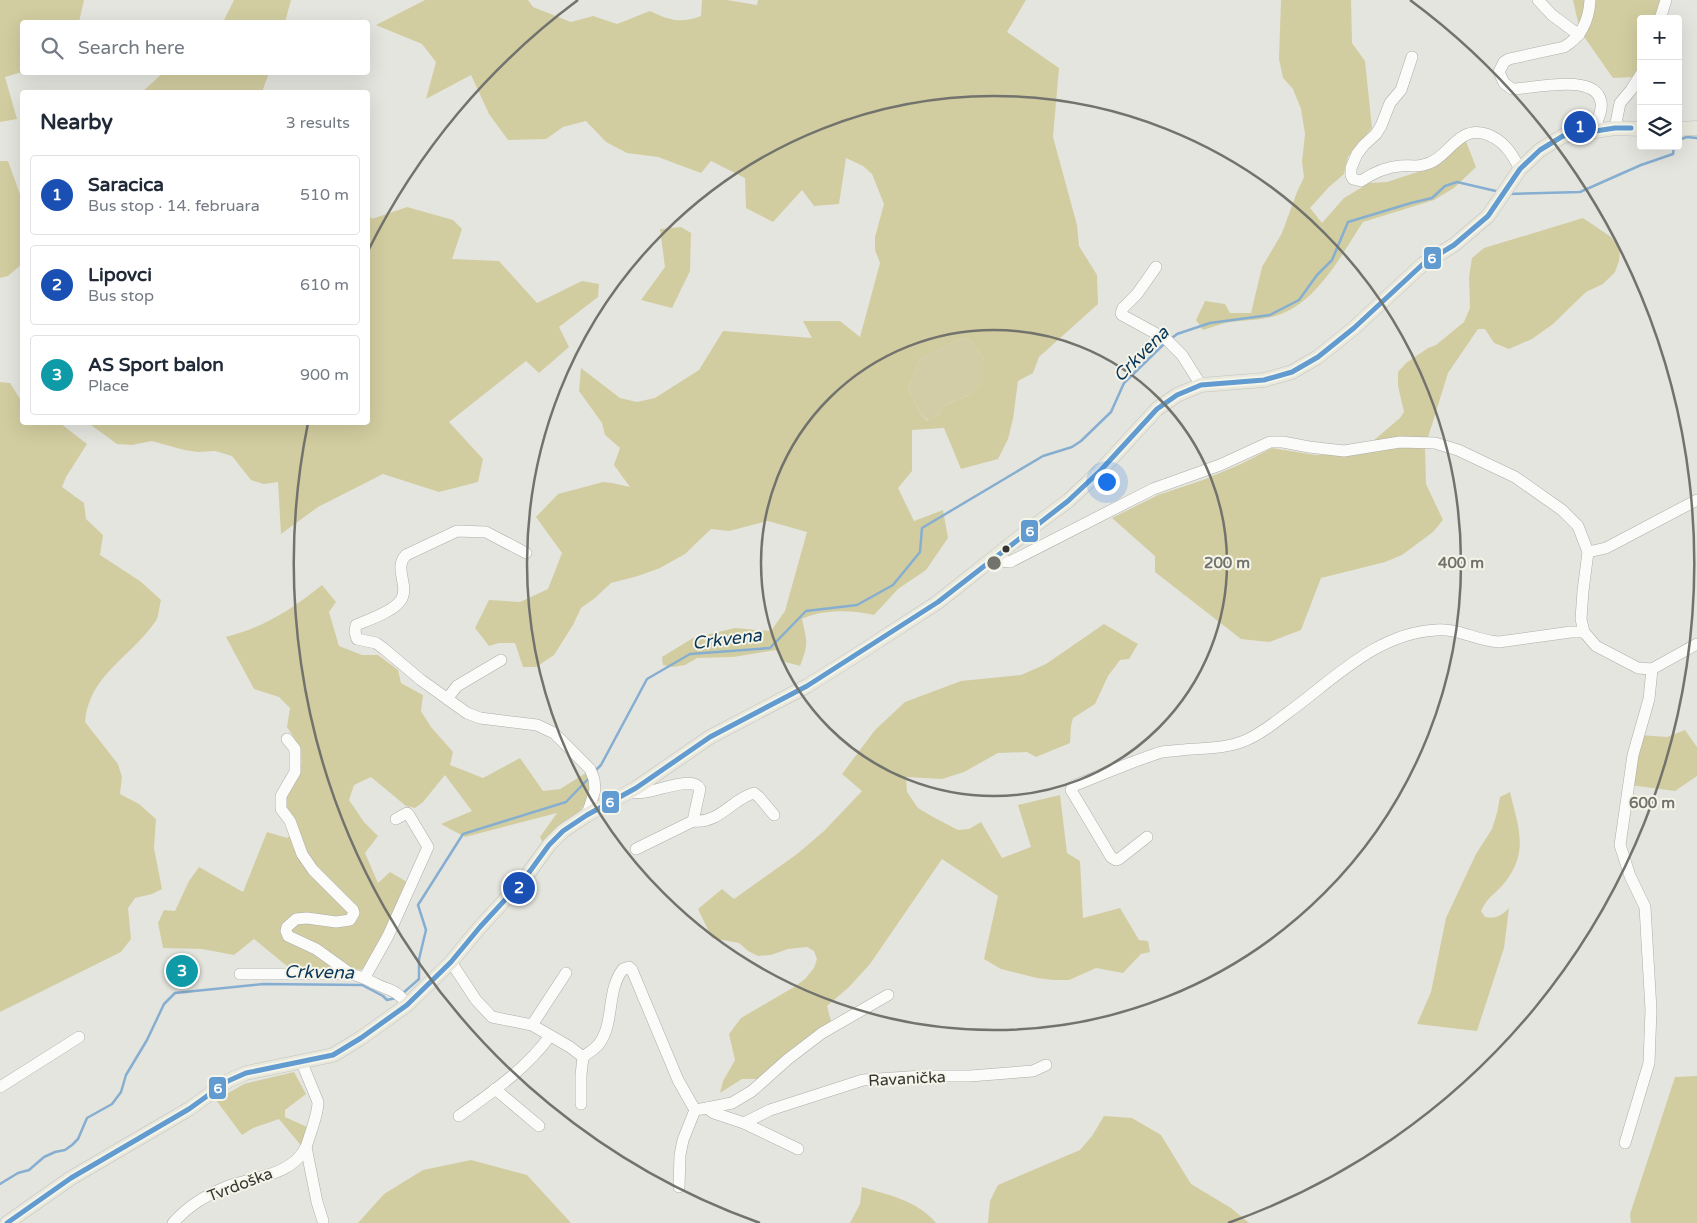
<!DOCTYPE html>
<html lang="en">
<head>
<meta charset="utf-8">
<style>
  :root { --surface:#fff; --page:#f6f6f7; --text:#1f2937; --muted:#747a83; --line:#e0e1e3; --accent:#1a73e8 }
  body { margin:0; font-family:"Varela Round",sans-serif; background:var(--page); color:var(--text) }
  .controls { position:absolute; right:15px; top:15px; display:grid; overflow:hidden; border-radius:5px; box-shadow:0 5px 20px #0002 }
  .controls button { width:45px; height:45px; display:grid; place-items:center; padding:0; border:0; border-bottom:1px solid var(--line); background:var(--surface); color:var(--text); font:25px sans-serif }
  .you { position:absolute; left:1106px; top:481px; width:18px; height:18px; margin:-12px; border:4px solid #fff; border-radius:50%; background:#1a73e8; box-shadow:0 0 0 8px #1a73e833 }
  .badge { display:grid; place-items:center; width:32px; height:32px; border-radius:50%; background:var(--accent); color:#fff; font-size:16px; font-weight:700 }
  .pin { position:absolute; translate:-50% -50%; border:2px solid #fff; box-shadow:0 1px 5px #0006 }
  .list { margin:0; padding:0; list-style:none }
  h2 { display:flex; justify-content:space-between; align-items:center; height:65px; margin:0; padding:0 20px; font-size:21px }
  h2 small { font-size:16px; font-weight:400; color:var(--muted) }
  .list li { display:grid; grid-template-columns:32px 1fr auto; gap:15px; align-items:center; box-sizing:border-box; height:80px; margin:0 10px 10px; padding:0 10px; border:1px solid var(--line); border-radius:5px }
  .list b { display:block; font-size:19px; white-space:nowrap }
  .list p { margin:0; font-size:16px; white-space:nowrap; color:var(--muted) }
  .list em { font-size:16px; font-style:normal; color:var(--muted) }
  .icon { flex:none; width:28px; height:28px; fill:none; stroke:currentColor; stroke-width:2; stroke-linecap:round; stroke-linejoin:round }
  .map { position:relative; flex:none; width:1697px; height:1223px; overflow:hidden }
  .search { position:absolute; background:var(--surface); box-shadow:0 5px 20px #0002; left:20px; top:20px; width:350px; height:55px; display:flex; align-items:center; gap:12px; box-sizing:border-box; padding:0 18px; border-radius:5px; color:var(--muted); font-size:19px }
  .panel { position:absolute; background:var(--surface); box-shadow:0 5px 20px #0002; left:20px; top:90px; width:350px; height:335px; border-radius:5px }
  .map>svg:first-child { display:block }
</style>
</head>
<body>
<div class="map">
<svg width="1697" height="1223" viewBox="0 0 1697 1223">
  <rect width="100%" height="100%" fill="#e5e5df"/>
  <polygon fill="#d2cda6" points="969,338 984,360 984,380 971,394 943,406 939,414 929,421 920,413 908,389 920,359 957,340"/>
  <g fill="#d2cda0" fill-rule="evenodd">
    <polygon points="0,0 84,0 79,22 22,22 22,72 5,77 17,119 0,122"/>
    <polygon points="234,0 291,0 285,22 223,22"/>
    <path d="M425,0H528L533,7L571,22L593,16L617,24L650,11C669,20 680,24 701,16L702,0H727L757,5L758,0H1026L1007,32L1059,68L1053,137L1077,225L1079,246L1097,275L1098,304L1039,357L1033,373L1018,381L1013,419L1008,439L998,459L961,469L944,428L912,430V471L898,488L914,521L943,510L948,538L926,570L898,589L874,615C852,610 823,609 802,619C807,642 809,643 800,666L782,661L776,650L733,657L697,658L685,665L673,667L663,665L662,657L693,638L735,628L771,631L785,611L807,532L768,521L729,531L711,529L685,554L660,568L638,576L611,583L595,598L581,608L573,625L554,655L536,667H523L515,643H499L489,646L475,628L489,600L520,602L548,589L562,553L536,517L558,494L603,482L612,483L630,487L614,465L620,448L605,435L602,423L579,391L581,368L620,398L637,402L655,398L699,370L723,331L812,338L803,321H840L860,337L880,263L875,250V237L884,204L872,174L863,166L846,158L839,204L814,206L802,190L773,222L746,208L745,178L711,161L701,173L658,157L627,153L606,142L586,121L563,127L546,139L508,140L489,114L471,75L426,99L436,62L422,44L376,25ZM969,338L984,360V380L971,394L943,406L939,414L928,421L920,413L908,389L920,359L957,340Z"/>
    <path d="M1281,0H1351L1352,43L1365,61L1372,128L1348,157L1344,174L1329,187L1310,208L1322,223L1344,198L1369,183L1387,182L1427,169L1465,139L1476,167L1454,188L1434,200L1363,222C1341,255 1317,304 1275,316C1259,321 1242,320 1225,323C1218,325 1210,328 1203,330L1196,320L1205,301L1225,304L1230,313H1251L1262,267L1282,233L1297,192L1304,177L1302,162L1305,134L1301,109L1293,89L1283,78L1279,59Z"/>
    <polygon points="1573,0 1662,0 1656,19 1641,19 1641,62 1635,77 1613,78 1580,31"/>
    <polygon points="164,72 269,72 269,73 262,92 142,92"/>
    <polygon points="0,161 8,161 22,200 22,264 8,276 0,278"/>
    <polygon points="407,207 453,220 462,229 452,259 499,261 537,303 582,281 599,284 598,297 559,327 569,347 539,373 526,361 449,422 483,459 478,482 439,492 383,474 318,507 281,534 278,482 264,484 251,480 232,456 215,451 198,452 184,450 152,441 132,445 117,444 88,423 368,422 368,213 372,219"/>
    <polygon points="1583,218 1611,237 1620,248 1619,261 1615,272 1603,284 1586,292 1553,324 1532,339 1509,349 1494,343 1485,329 1478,329 1448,373 1425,447 1426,484 1443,520 1433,532 1402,555 1385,562 1321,578 1301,630 1269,642 1241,639 1155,572 1155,556 1112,518 1158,495 1203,480 1241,464 1272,448 1315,455 1353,454 1373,441 1400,418 1404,412 1398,386 1398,372 1406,363 1428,348 1436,345 1464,322 1470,308 1469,277 1472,258 1484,248"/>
    <polygon points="681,227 691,233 690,271 672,308 641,300 665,267 660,229"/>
    <path d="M0,382L10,383L22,402V422L60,423L87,444L66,477L62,487L84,503L86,519L103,535L100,555L140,581L161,600C159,607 159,617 155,622C130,658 89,675 85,722L118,764L122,777L120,794L139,804L156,819L154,848L162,889L152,894L135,898L128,908L131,939L121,952L0,1012Z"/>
    <path d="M322,585L336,602L329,612L339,646L362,655H378L398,670L401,683L423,695L421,711L431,727L453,752L450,765L483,778L520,758L543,791L560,789L589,771L593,793L577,815L543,843L540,837L557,813L465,837L441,824L472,811L445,775L423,802L415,808L406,806L371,777L354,785L349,800L364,822L378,836L365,853L378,883L390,872L407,882L369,963L361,970L347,967L341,973L293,971L254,939L234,955L202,949L163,948L158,923L164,910L175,911L189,881L199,867L243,892L267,832L287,838L298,829C293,820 283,809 285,797C286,791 292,785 295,780C308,761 299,744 287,727L290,708L279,697L254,689L226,637C264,627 291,610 322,585Z"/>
    <polygon points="1104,624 1138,644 1129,659 1120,660 1108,676 1095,704 1073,718 1071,726 1070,743 1036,757 1027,752 998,753 964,772 942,779 906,777 907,792 918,808 933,817 958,830 969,829 981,822 1002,858 1031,847 1018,805 1060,795 1067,853 1080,861 1083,918 1120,908 1139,940 1148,941 1150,952 1141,954 1123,973 1096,968 1069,980 1053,980 1037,978 1001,969 984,959 998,896 942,859 870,964 849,987 827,1006 831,1021 780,1059 760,1079 742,1079 720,1093 723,1081 735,1060 729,1034 741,1018 794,987 805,979 814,968 817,959 814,951 807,947 788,949 771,955 758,956 748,951 739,943 712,938 698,909 722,889 734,899 797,854 824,831 862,791 842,774 875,730 905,702 961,681 1021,675 1046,664"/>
    <polygon points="1685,730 1697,747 1697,776 1675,791 1630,785 1640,735 1667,737"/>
    <path d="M1510,792C1518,826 1529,851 1506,881C1496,894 1488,896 1481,911L1485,917C1496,919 1501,916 1509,908L1504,948L1477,1031L1417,1024L1431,992L1446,918L1476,854L1492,829L1497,813L1500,797Z"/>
    <polygon points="294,1072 306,1094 285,1110 285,1117 307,1127 303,1148 279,1119 253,1128 242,1135 216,1100 244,1084"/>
    <polygon points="1697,1076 1697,1223 1631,1223 1630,1214 1675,1077"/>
    <polygon points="1104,1116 1132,1118 1161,1135 1191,1184 1231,1208 1249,1223 988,1223 990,1201 998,1185 1080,1150 1092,1136"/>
    <polygon points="471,1160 527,1175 571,1223 358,1223 384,1194 423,1170"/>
    <path d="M862,1187C889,1195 918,1201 936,1223H850L860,1204Z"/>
  </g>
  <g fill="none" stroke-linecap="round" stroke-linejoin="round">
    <g stroke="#86aed0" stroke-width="2.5">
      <polyline points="1678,140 1687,137 1697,138"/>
      <polyline points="1508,194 1580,192 1641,165 1673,154 1674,146"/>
      <polyline points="1172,338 1177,334 1210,323 1270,315 1299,300 1317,275 1332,260 1348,222 1411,203 1432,198 1445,186 1457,182 1500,192"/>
      <polyline points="595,771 601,765 647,679 690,654 770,648 806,611 857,605 893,585 920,552 922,528 1043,456 1072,447 1081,441 1111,412 1124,383 1165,343"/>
      <polyline points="402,994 419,979 419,959 426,930 418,905 463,834 566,802 590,777"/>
      <polyline points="0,1184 18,1173 29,1170 44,1157 55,1152 65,1150 72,1145 78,1139 87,1118 112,1104 121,1092 126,1075 147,1040 164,1004 175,993 263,984 362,985 383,996 387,1000 396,998"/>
    </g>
    <defs>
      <g id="minor">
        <polyline points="1538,0 1552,15 1579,35"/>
        <path d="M1590,0C1589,20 1581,37 1564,47L1509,59L1504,62L1499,72L1504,83L1512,89C1532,89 1596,72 1601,102C1603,111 1596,123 1593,132"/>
        <polyline points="1660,19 1666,0"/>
        <path d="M1412,57L1401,90L1390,103L1381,126L1376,134L1364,145L1357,154L1351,168V175L1353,179L1361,181C1373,173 1385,167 1400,166C1407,165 1416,167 1423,165C1449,160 1456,125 1486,134C1504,140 1512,154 1520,169"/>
        <polyline points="1615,128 1620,103 1631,90 1641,74"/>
        <polyline points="1156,267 1137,294 1123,308 1121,313 1122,315 1166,339 1182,355 1201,385"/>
        <polyline points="1588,552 1606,548 1697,500"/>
        <path d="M526,553L486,532L457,531L406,555C393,568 410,586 401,600C393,612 368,620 356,625L355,632L357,639L376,643L383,648L421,680L467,713L480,718L537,725L554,733L590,769L594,779L595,790L587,815"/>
        <polyline points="995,557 1001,561 1010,562 1153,489 1220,465 1270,442 1283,442 1309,447 1344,451 1400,442 1435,443 1458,450 1515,477 1562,510 1578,526 1588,552 1583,591 1581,619 1584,632 1596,646 1638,668 1652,669 1697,644"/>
        <polyline points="447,699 457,686 501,660"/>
        <polyline points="287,739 295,749 295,772 281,796 281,809 290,821 302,854 313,870 353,910 354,913 350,920 336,922 307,918 296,919 287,927 286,931 288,936 316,949 351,974"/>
        <path d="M627,793C635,793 643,793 651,791C663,789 694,776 700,789L693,821L636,849"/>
        <path d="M693,821C719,824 732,799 754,793L759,797L774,815"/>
        <path d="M1147,837L1119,859L1116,860L1111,857L1071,790L1073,786C1102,775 1132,761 1162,752C1168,751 1175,751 1181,750C1202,748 1224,749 1244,741C1259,735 1273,724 1286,714C1332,681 1376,633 1436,630C1458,628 1477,641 1499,642L1571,632H1584"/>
        <path d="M451,962L476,1000L492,1017L532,1025L570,1047L583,1057C588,1053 595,1049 599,1044C615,1022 606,991 623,969L629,967L632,970L678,1080L695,1110L707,1108L714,1113L744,1123L770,1110L863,1080L923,1076H970L1033,1071L1046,1065"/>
        <path d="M240,974H351C360,976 366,979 374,983C389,991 397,989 407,1005"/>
        <polyline points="365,977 388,936 428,847 409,815 407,813 396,819"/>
        <polyline points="532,1025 566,973"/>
        <polyline points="0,1087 79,1037"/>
        <polyline points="495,1089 539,1126"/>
        <polyline points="581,1104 581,1075 583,1057"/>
        <polyline points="707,1108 732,1103 752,1091 788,1059 822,1033 888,995"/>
        <path d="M459,1116C492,1092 526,1069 550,1036"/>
        <polyline points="744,1123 798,1149"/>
        <polyline points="1625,1143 1649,1063 1651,1010 1645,907 1630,876 1620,845 1633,755 1649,699 1652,669"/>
        <polyline points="306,1147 317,1202 323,1221"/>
        <polyline points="679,1187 680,1155 683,1140 695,1110"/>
        <path d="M173,1223C187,1207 206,1195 226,1187C253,1177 292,1176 306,1147C308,1142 309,1137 311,1132C314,1122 318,1112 318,1102L302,1063"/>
      </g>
      <g id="major">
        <polyline points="1678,129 1697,128"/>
        <polyline points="7,1223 71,1178 189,1109 228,1081 246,1073 333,1055 361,1038 407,1005 451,962 480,927 525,878 549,845 563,831 587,815 636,788 710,737 807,686 855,656 938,602 1030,529 1068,501 1101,470 1157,409 1177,395 1201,385 1264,380 1292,372 1318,357 1354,328 1423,264 1454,245 1488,216 1520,169 1540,150 1563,136 1615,128 1641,129"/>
      </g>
    </defs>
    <use href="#minor" stroke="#adada9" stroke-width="12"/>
    <use href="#major" stroke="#c2c2bf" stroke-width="15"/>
    <use href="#minor" stroke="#fbfbfa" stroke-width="11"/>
    <use href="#major" stroke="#e9e8dd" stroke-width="14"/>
    <defs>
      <polyline id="bus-1" points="7,1223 71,1178 189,1109 228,1081 246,1073 333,1055 361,1038 407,1005 451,962 480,927 525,878 549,845 563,831 587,815 636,788 710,737 807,686 938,602 1068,501 1101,470 1157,409 1177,395 1201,385 1264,380 1292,372 1318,357 1354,328 1423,264 1454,245 1488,216 1520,169 1540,150 1563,136 1615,128 1631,128"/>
    </defs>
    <use href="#bus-1" stroke="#f5f4e9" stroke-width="9"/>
    <use href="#bus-1" stroke="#619bd0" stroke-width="5"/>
  </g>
  <g fill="none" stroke="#73736e" stroke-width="2.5">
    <circle cx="994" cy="563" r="233"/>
    <circle cx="994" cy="563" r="467"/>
    <path d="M760 1223A700 700 0 0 1 308 423M368 251A700 700 0 0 1 578 0M1410 0A700 700 0 0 1 1228 1223"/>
  </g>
  <circle fill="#363531" stroke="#f5f4e9" stroke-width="2" cx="1006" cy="549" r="4.5"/>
  <g text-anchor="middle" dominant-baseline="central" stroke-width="4" stroke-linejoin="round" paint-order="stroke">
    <g font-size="16" fill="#363531" stroke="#f5f4e9">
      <text transform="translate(907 1079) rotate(-3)">Ravanička</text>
      <text transform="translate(240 1185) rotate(-21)">Tvrdoška</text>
    </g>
    <g font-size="18" font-style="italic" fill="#093659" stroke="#f5f4e9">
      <text transform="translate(1141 354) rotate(-45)">Crkvena</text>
      <text transform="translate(727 639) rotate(-7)">Crkvena</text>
      <text transform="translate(319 972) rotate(1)">Crkvena</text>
    </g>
  </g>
  <circle cx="994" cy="563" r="8" fill="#73736e" stroke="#f5f4e9" stroke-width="2.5"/>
  <g font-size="15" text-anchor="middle" font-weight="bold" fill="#73736e" stroke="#f5f4e9" stroke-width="4" stroke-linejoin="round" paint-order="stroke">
    <text x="1227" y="568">200 m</text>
    <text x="1461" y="568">400 m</text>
    <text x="1652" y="808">600 m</text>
  </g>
  <g stroke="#f5f4e9" stroke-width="2">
    <rect x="1423" y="246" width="19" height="24" rx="5" fill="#619bd0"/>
    <rect x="1020" y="519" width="19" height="24" rx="5" fill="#619bd0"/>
    <rect x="601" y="790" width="19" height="24" rx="5" fill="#619bd0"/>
    <rect x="208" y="1076" width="19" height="24" rx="5" fill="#619bd0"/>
  </g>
  <g font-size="14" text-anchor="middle" font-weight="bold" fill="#fff">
    <text x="1432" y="263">6</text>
    <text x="1030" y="536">6</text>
    <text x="610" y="807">6</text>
    <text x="218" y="1093">6</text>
  </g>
</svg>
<div class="controls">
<button>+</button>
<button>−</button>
<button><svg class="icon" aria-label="layers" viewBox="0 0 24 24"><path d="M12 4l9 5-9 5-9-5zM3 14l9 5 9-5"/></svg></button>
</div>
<div class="you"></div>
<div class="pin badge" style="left:1580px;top:127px;background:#1a4fb4">1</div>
<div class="pin badge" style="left:519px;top:888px;background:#1a4fb4">2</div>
<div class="pin badge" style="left:182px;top:971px;background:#0f9aa8">3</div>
<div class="search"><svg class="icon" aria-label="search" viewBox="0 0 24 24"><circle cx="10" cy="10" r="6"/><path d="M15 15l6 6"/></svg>Search here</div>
<section class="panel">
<h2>Nearby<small>3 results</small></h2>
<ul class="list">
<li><span class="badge" style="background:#1a4fb4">1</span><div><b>Saracica</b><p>Bus stop · 14. februara</p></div><em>510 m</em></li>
<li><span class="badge" style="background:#1a4fb4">2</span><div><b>Lipovci</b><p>Bus stop</p></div><em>610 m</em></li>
<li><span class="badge" style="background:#0f9aa8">3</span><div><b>AS Sport balon</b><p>Place</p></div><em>900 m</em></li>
</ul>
</section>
</div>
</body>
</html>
